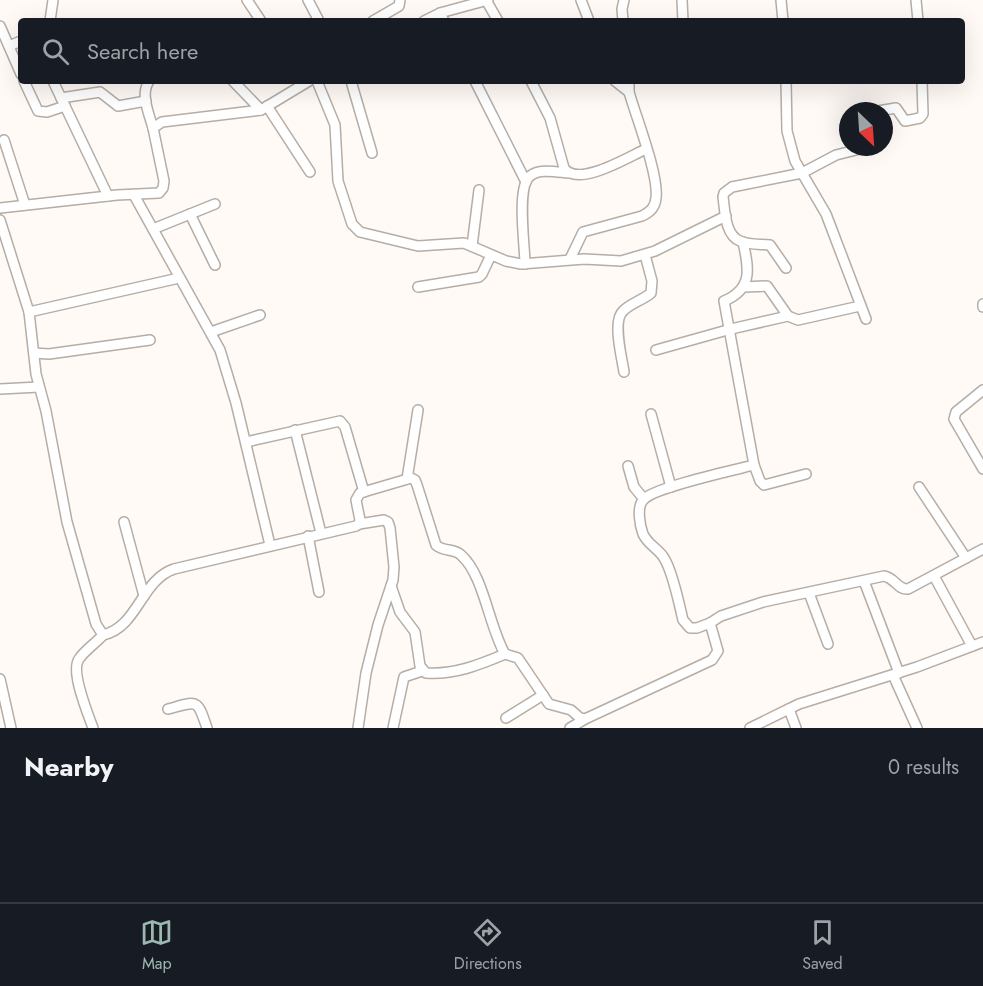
<!DOCTYPE html>
<html lang="en">
<head>
<meta charset="utf-8">
<style>
  :root { --surface:#171b24; --page:#242831; --text:#f1f3f6; --muted:#9ea1a6; --line:#363941; --accent:#9cb8b0 }
  body { margin:0; font-family:Jost,sans-serif; background:var(--page); color:var(--text) }
  .compass { position:absolute; left:839px; top:102px; width:54px; height:54px; border-radius:50%; background:var(--surface); box-shadow:0 6px 24px #0002; rotate:155deg }
  .list { margin:0; padding:0; list-style:none }
  h2 { display:flex; justify-content:space-between; align-items:center; height:78px; margin:0; padding:0 24px; font-size:26px }
  h2 small { font-size:20px; font-weight:400; color:var(--muted) }
  .icon { flex:none; width:33px; height:33px; fill:none; stroke:currentColor; stroke-width:2; stroke-linecap:round; stroke-linejoin:round }
  .map { position:relative; flex:none; width:983px; height:728px; overflow:hidden }
  .search { position:absolute; background:var(--surface); box-shadow:0 6px 24px #0002; left:18px; right:18px; top:18px; height:66px; display:flex; align-items:center; gap:15px; box-sizing:border-box; padding:0 21px; border-radius:6px; color:var(--muted); font-size:22px }
  .sheet { height:174px; background:var(--surface) }
  nav { display:flex; justify-content:space-around; align-items:center; box-sizing:border-box; height:84px; border-top:2px solid var(--line); background:var(--surface); font-size:16px; color:var(--muted) }
  nav a { display:grid; justify-items:center; gap:3px }
  nav .on { color:var(--accent) }
  .map>svg:first-child { display:block }
</style>
</head>
<body>
<div class="map">
<svg width="983" height="728" viewBox="0 0 983 728">
  <rect width="100%" height="100%" fill="#fffaf6"/>
  <g fill="none" stroke-linecap="round" stroke-linejoin="round">
    <defs>
      <g id="minor">
        <polyline points="247,0 261,21"/>
        <polyline points="308,0 319,21"/>
        <polyline points="486,0 498,21"/>
        <polyline points="581,0 589,21"/>
        <polyline points="682,0 683,21"/>
        <polyline points="781,0 783,21"/>
        <polyline points="916,0 918,21"/>
        <polyline points="50,21 53,0"/>
        <polyline points="373,21 399,6 400,0"/>
        <polyline points="424,21 440,13"/>
        <polyline points="444,21 440,13 488,0"/>
        <polyline points="623,21 622,9 624,0"/>
        <polyline points="0,26 21,74"/>
        <polyline points="9,46 21,41"/>
        <polyline points="24,81 38,111 47,112 65,106"/>
        <polyline points="53,81 108,196"/>
        <path d="M149,81C140,94 149,114 153,128"/>
        <polyline points="233,81 261,110"/>
        <polyline points="317,81 335,125 338,181 352,224 360,232 418,246 464,243 506,261 521,264 584,259 621,261 655,251 726,216"/>
        <polyline points="351,81 372,153"/>
        <polyline points="475,81 526,182"/>
        <path d="M531,81L550,118L564,168C578,188 628,157 646,149"/>
        <polyline points="615,81 629,92"/>
        <polyline points="786,81 787,131 795,161 826,214 866,319"/>
        <polyline points="61,98 100,92 118,106 146,101"/>
        <polyline points="267,106 310,172"/>
        <polyline points="878,111 896,108 905,121 920,118 923,114 922,81"/>
        <polyline points="4,140 25,205"/>
        <polyline points="134,195 220,350 236,403 270,545"/>
        <polyline points="0,208 117,195 159,193 163,188 164,181 153,128 162,122 261,110 309,81"/>
        <polyline points="190,214 215,265"/>
        <path d="M0,220L29,312L36,374L46,411L67,522L96,624L103,635C138,627 141,580 174,569L356,526L359,524L360,520L356,500L360,493L411,478L415,480L417,485L436,545C443,552 454,548 461,555C484,575 489,627 505,654L518,658L549,704L571,710L580,718L585,719L712,660L718,651L710,623L721,616L763,602L884,576C895,578 898,590 908,589L983,549"/>
        <polyline points="153,229 215,204"/>
        <path d="M743,242C749,269 753,289 724,301L754,465L760,481L764,485L806,474"/>
        <polyline points="472,246 479,190"/>
        <path d="M570,259L583,232L642,216C650,212 655,208 656,198C659,175 636,117 629,92V81"/>
        <path d="M525,264C525,246 516,187 530,176C539,168 557,172 568,173"/>
        <path d="M786,268L770,245C760,244 748,245 740,241C725,235 725,211 723,197L724,193L732,187L802,173L836,155L868,147"/>
        <polyline points="418,287 479,277 482,274 491,255"/>
        <polyline points="743,287 767,286 788,316 798,320 860,306"/>
        <polyline points="983,304 983,307"/>
        <polyline points="29,312 179,278"/>
        <polyline points="211,332 260,315"/>
        <polyline points="656,350 731,329 788,316"/>
        <polyline points="34,353 49,354 150,340"/>
        <path d="M624,372C622,358 612,321 623,311C631,303 643,300 651,293L652,281L645,255"/>
        <polyline points="0,389 39,387"/>
        <polyline points="983,390 956,412 954,419 983,469"/>
        <polyline points="651,414 671,487"/>
        <polyline points="295,430 321,533"/>
        <polyline points="246,442 340,421 345,427 364,492"/>
        <polyline points="628,466 634,487 644,499"/>
        <polyline points="407,479 418,410"/>
        <polyline points="919,487 966,558"/>
        <polyline points="124,522 144,596"/>
        <polyline points="308,536 319,592"/>
        <polyline points="934,576 972,646"/>
        <polyline points="864,581 899,673"/>
        <path d="M391,586L400,612L415,632L420,666L426,673C454,675 479,665 505,654"/>
        <polyline points="809,593 828,644"/>
        <path d="M710,623L697,628H690L683,620C679,604 673,572 664,558C659,549 648,545 643,534C640,526 636,506 644,499C656,487 734,470 754,465"/>
        <polyline points="893,675 917,728"/>
        <polyline points="0,679 11,728"/>
        <path d="M168,709C198,701 197,698 207,728"/>
        <polyline points="789,709 796,728"/>
        <polyline points="506,718 543,695"/>
        <path d="M93,728C88,714 70,671 79,659C85,650 96,643 103,635"/>
        <polyline points="358,728 366,673 378,625 393,580 394,567 390,528 388,522 384,520 359,524"/>
        <polyline points="393,728 404,677 422,671"/>
        <polyline points="570,728 585,719"/>
        <polyline points="750,728 799,704 917,667 983,642"/>
      </g>
    </defs>
    <use href="#minor" stroke="#b5ada6" stroke-width="12"/>
    <use href="#minor" stroke="#fff" stroke-width="9"/>
  </g>
</svg>
<svg class="compass" viewBox="-18 -18 36 36"><path d="M0-13l5 13h-10z" fill="#e53935"/><path d="M0 13l5-13h-10z" fill="#9ea1a6"/></svg>
<div class="search"><svg class="icon" aria-label="search" viewBox="0 0 24 24"><circle cx="10" cy="10" r="6"/><path d="M15 15l6 6"/></svg>Search here</div>
</div>
<section class="sheet">
<h2>Nearby<small>0 results</small></h2>
<ul class="list">
</ul>
</section>
<nav>
<a class="on"><svg class="icon" aria-label="map" viewBox="0 0 24 24"><path d="M3 6l6-2 6 2 6-2v14l-6 2-6-2-6 2zM9 4v14M15 6v14"/></svg>Map</a>
<a><svg class="icon" aria-label="directions" viewBox="0 0 24 24"><path d="M12 3l9 9-9 9-9-9zM9 14v-3h6M13 9l2 2-2 2"/></svg>Directions</a>
<a><svg class="icon" aria-label="saved" viewBox="0 0 24 24"><path d="M7 4h10v16l-5-4-5 4z"/></svg>Saved</a>
</nav>
</body>
</html>
